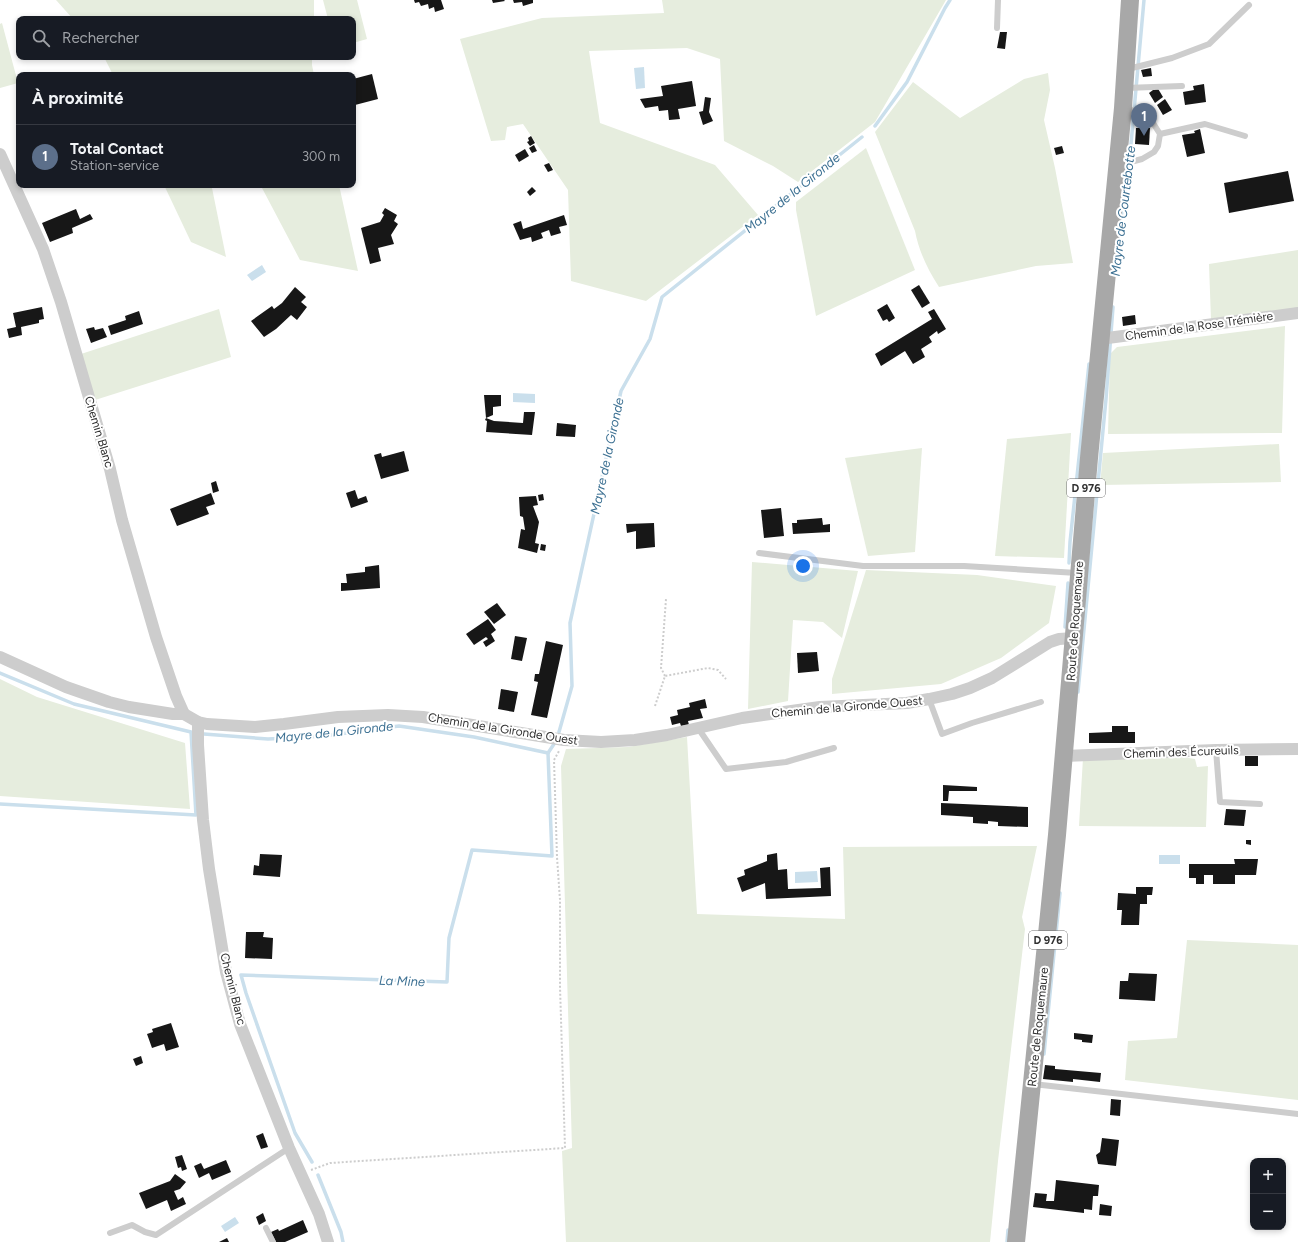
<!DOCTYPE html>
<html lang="fr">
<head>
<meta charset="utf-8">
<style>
  :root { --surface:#171b24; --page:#20242c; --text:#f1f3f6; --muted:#9ea1a6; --line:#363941; --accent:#b45309 }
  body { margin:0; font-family:Figtree,sans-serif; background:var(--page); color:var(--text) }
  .controls { position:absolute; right:12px; bottom:12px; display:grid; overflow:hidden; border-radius:8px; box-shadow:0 2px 6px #0003 }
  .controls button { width:36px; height:36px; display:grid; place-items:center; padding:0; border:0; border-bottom:1px solid var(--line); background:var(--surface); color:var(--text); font:20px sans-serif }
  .you { position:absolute; left:803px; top:566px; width:14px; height:14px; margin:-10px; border:3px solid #fff; border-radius:50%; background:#1a73e8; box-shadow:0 0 0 6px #1a73e833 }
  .badge { display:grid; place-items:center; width:26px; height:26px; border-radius:50%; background:var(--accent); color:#fff; font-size:13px; font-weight:700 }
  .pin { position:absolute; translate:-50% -33px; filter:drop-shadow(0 1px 2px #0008) }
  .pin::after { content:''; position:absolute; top:21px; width:14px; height:12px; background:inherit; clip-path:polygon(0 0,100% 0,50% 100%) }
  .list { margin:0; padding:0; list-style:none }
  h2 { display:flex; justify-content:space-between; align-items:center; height:52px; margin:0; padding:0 16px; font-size:17px }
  h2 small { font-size:13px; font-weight:400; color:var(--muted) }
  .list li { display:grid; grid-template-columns:26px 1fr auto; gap:12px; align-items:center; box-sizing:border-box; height:64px; padding:0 16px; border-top:1px solid var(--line) }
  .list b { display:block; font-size:15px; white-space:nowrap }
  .list p { margin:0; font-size:13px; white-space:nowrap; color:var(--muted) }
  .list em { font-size:13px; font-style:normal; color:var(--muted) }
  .icon { flex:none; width:22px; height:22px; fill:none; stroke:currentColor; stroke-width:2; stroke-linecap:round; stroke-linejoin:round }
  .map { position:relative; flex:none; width:1298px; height:1242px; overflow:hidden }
  .search { position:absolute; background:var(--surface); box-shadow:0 2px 6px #0003; left:16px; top:16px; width:340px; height:44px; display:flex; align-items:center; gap:10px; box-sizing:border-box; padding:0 14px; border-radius:8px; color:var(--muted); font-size:15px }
  .panel { position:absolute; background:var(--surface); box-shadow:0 2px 6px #0003; left:16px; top:72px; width:340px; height:116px; border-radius:8px }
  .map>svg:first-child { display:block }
</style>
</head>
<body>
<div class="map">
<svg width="1298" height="1242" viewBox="0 0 1298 1242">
  <rect width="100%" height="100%" fill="#fff"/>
  <g fill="#e6edde">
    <polygon points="56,0 314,0 314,19 73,19"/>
    <polygon points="323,0 357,0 367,39 353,43 353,19 328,19"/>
    <polygon points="662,0 946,0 875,122 798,182 773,166 724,141 720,59 687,48 589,51 600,123 715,165 758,215 646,301 571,281 568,190 523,124 507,127 505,140 491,141 460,39 542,18 664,13"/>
    <polygon points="2,23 18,83 0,88 0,24"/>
    <polygon points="104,57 312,57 312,65 314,75 113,75"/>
    <path d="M1048,73L1050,90L1044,120L1055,168L1073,263L1036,266L939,287C928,270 919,252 915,231L875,132L913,82L960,118L1024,79Z"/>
    <polygon points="866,148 915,270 816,316 796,210 796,202"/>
    <polygon points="164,185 229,185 212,188 226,257 191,242"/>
    <polygon points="241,185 339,185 358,271 300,260 262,188"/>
    <polygon points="1298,250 1298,309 1211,320 1209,264"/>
    <polygon points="219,309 231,357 95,400 81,354"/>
    <polygon points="1285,326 1282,433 1108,434 1110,354 1117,347"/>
    <polygon points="1071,433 1064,558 995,556 1007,439"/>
    <polygon points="1279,444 1281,482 1100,485 1103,453"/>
    <polygon points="922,448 915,552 868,556 845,458"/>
    <polygon points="752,562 858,571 842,638 823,622 793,620 788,701 748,709"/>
    <polygon points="866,570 977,575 1056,586 1049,623 1001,658 941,684 832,694 832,679"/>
    <polygon points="0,679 37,697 185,743 190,809 0,796"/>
    <polygon points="687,737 697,914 845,919 843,847 1037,846 1022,917 1025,929 998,1161 990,1242 566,1242 562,1151 572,1148 561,766 566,749 628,747"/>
    <polygon points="1170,755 1195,759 1197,767 1208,766 1206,827 1079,826 1083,758"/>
    <polygon points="1187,940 1298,945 1298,1100 1125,1080 1128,1041 1177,1038"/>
  </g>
  <g fill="#cadfec">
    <polygon points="644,67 645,88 636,89 634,68"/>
    <polygon points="262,265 266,272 252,281 247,275"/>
    <polygon points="513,393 535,394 535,403 513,402"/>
    <rect x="1159" y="855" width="21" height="9"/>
    <polygon points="817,871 818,882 795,883 795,872"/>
    <polygon points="235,1217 239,1223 225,1232 221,1226"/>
  </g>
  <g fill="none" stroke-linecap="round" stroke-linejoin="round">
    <g stroke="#cadfec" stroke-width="3.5">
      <polyline points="875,126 907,82 945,8 950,0"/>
      <polyline points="1121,218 1130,155 1144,0"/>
      <polyline points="1069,563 1070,542 1089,364"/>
      <polyline points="1065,627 1068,583"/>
      <polyline points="0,673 74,704 191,732 196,815 0,804"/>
      <polyline points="1078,692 1106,399 1113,307"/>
      <polyline points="559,732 572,686 570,623 621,391 650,339 662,297 862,137"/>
      <polyline points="204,734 268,739 324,736 399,726 474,737 548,753"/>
      <polyline points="548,753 554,744"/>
      <polyline points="1044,1054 1060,893"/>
      <polyline points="312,1162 295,1133 246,993 241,975 447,982 449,938 472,850 552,856 548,753"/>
      <polyline points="318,1175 341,1232 343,1242"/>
      <polyline points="1007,1242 1008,1230"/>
    </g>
  </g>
  <g fill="#171717">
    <polygon points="414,0 441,0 444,9 435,12 434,7 429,9 428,4 421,6 419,2 415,3"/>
    <polygon points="492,0 504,0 505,1 493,3"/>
    <polygon points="513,0 533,0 533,3 523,6 522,2 514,3"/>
    <polygon points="1000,32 1007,32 1005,49 997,48"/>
    <polygon points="1151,68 1152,76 1143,77 1141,70"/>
    <polygon points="372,74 378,99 355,105 353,98 353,79"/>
    <polygon points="692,81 696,106 678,109 680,119 669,120 668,110 659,111 658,106 645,108 640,99 663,96 661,86"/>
    <polygon points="1204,84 1206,102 1185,105 1183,92 1194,90 1193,86"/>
    <polygon points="1157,87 1163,97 1155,103 1149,93"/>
    <polygon points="705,97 711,98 709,112 713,121 703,125 699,112 703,111"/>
    <polygon points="1165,99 1172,110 1163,115 1157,105"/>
    <polygon points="1136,128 1150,128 1149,145 1135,144"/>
    <polygon points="1200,129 1205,153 1187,157 1182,135 1195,133 1194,131"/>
    <polygon points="531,136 535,143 530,146 527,142 529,141 528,138"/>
    <polygon points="534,145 537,151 532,153 529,148"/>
    <polygon points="1062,146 1064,153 1056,155 1054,148"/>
    <polygon points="525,149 529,156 519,162 515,155"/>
    <polygon points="549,163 553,170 548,172 544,165"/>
    <polygon points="1288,171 1294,201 1229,213 1224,183"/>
    <polygon points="532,187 536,191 530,196 527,192"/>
    <polygon points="385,208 397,215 394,221 398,224 391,235 394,244 378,248 381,261 370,264 361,228 380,222 384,215 382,213"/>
    <polygon points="76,209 80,219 90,214 93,219 72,228 73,233 50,242 42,223"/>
    <polygon points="564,215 567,225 559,227 561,233 551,236 549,230 541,233 543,238 532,242 531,237 520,240 513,224 521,221 523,229"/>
    <polygon points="919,285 930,303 922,308 911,290"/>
    <polygon points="295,287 306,297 301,302 307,307 297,320 291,315 276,329 264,337 251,321 272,306 274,309 282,303"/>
    <polygon points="887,304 895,318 889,322 887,319 883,321 877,310"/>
    <polygon points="42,307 44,319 39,320 39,323 21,327 22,335 9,338 7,329 16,327 13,313"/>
    <polygon points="934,309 946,329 938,334 937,331 929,337 932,342 921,349 925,357 913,364 905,351 881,366 875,354 932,319 928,312"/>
    <polygon points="139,311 143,324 111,335 108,326 126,320 125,316"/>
    <polygon points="1135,315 1136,324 1123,326 1122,317"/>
    <polygon points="94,327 95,330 103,328 107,337 91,343 86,329"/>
    <polygon points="484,395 501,395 501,406 493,407 493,415 486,418 494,421 523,423 524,412 535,412 532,435 486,432 487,421 485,420 486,418"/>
    <polygon points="557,423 576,425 575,437 556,436"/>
    <polygon points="404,451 409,471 381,479 374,455 381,453 382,457"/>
    <polygon points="216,481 219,491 213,493 211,483"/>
    <polygon points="355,490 358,499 366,496 368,502 351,508 346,493"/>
    <polygon points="211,493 215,504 206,507 209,514 177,526 170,509"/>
    <polygon points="543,494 544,500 539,501 538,495"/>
    <polygon points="536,496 538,505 533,506 539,522 535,543 539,544 537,553 518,548 521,529 525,530 523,517 520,516 519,497"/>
    <polygon points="781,508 784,536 764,538 761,510"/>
    <polygon points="822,518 823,525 830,524 830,532 793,534 792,523 797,523 797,520"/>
    <polygon points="654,523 655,547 636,549 636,531 627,533 626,524"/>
    <polygon points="541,544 546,545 545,551 540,550"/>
    <polygon points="379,565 380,588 341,591 341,583 347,583 346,574 365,572 365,567"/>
    <polygon points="497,603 506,615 494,624 484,612"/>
    <polygon points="488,619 496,630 491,634 495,641 486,647 483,642 488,639 486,637 474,645 466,634"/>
    <polygon points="515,636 527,638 522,661 511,659"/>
    <polygon points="546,641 563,645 547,718 531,715 538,682 534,681 535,674 539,674"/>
    <polygon points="817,652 819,671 798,673 797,653"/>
    <polygon points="501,689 518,692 514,712 498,709"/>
    <polygon points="705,699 707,708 700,709 703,718 688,721 689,725 681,726 680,723 672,725 670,717 678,715 677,710 690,707 689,703"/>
    <polygon points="1112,726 1128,726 1128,732 1135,732 1135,743 1089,743 1089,733 1112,732"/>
    <rect x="1245" y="756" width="13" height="10"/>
    <polygon points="943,785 977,787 977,791 949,791 948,801 943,801"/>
    <polygon points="941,803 1028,807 1028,827 998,826 998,822 988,821 988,824 973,823 973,817 941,815"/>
    <polygon points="1226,809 1246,810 1244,826 1224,825"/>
    <polygon points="1246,840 1251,840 1251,845 1246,844"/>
    <polygon points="777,853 778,870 787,869 788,889 821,888 820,868 830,867 831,896 766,899 765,883 742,892 737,878 745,875 744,870 767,861 767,855"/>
    <polygon points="260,854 282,855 280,877 253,875 254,865 259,866"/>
    <polygon points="1234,859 1258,859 1256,875 1235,875 1235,884 1213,884 1213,875 1204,875 1204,884 1196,884 1196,878 1189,878 1189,864 1235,864"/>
    <polygon points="1136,887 1153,887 1152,895 1147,895 1147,904 1140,904 1139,925 1121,925 1122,910 1117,910 1118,893 1136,894"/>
    <polygon points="246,932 264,932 263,937 273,938 272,959 245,958"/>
    <polygon points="1129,973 1157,974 1155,1001 1119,999 1120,981 1128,981"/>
    <polygon points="171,1023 179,1047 166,1051 164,1044 152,1048 147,1034 153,1032 152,1029"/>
    <polygon points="1074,1033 1093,1035 1092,1043 1082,1042 1082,1040 1074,1039"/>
    <polygon points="141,1056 143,1063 136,1066 133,1059"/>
    <polygon points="1045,1065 1055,1066 1055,1069 1101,1073 1100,1082 1073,1079 1073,1082 1043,1079"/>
    <polygon points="1111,1099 1121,1100 1120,1116 1110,1115"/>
    <polygon points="263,1133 268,1147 261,1149 256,1136"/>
    <polygon points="1102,1138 1119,1140 1116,1166 1098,1164 1096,1155 1100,1152"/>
    <polygon points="182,1155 187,1169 182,1171 181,1167 178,1168 175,1157"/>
    <polygon points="226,1160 231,1172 212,1180 209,1173 199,1178 194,1166 201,1163 204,1169"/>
    <polygon points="175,1174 186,1182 180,1189 174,1191 178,1200 183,1197 186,1204 171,1211 167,1200 146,1209 139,1193 170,1181"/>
    <polygon points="1056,1180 1099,1185 1098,1196 1093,1196 1092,1210 1084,1209 1084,1213 1033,1207 1035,1193 1047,1194 1046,1201 1054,1201"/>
    <polygon points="1100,1204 1112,1206 1111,1216 1099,1215"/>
    <polygon points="263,1213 266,1221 259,1225 256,1217"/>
    <polygon points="303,1220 308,1232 285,1242 276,1242 271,1232 278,1229 279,1231"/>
    <polygon points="227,1238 229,1242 219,1242"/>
  </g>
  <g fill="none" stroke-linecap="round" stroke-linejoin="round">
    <g stroke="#cdcdcd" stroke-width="2" stroke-dasharray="2 2" stroke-linecap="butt">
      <polyline points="665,676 661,668 666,599"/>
      <polyline points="655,706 665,676 708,668 718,670 726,679"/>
      <polyline points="311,1170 330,1163 565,1148 560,987 560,900 557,857 554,760 559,751"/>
    </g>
    <g stroke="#cdcdcd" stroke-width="6">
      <polyline points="997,28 998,0"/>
      <polyline points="1128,69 1172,58 1209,44 1249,5"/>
      <polyline points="1125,88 1182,86"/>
      <polyline points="1160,134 1205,124 1245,136"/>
      <polyline points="1119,165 1142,159 1154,152 1158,146 1160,134 1153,123 1142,112 1125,109"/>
      <polyline points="759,553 863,566 964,566 1077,573"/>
      <polyline points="929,699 942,734 972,723 1041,702"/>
      <polyline points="698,728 726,769 786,762 834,748"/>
      <polyline points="1216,750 1220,802 1260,804"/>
      <polyline points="1033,1084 1298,1114"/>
      <polyline points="266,1228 273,1242"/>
      <polyline points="110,1233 132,1225 145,1232 156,1235 289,1148"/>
    </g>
    <g stroke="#cdcdcd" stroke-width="12">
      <polyline points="0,154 43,249 61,302 110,469 122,520 156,637 176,696 184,714"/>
      <polyline points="1100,339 1298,313"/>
      <polyline points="0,657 66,687 109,702 129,707 173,714 184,714 198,722 207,724 255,727 284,724 338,717 388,715 423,717 564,740 601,742 635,740 667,735 742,718 820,707 907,703 929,699 952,694 970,688 992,678 1050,642 1059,639 1074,638"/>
      <polyline points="198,722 198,745 203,820 209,869 226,972 240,1024 289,1148 319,1214 328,1242"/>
      <polyline points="1064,756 1216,750 1298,749"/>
    </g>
    <polyline stroke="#a8a8a8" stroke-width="18" points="1016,1242 1057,835 1089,458 1123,108 1130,0"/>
  </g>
  <g text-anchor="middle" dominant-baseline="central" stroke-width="4" stroke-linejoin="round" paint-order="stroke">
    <g fill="#fff" stroke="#6e6e6e" stroke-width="1">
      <rect x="1067" y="479" width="38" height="18" rx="3"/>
      <rect x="1029" y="931" width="38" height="18" rx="3"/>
    </g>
    <g font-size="11" font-weight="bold" fill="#303030">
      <text x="1086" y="488">D 976</text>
      <text x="1048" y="940">D 976</text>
    </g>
    <g font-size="12" fill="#303030" stroke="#fff">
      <text transform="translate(1199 326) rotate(-8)">Chemin de la Rose Trémière</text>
      <text transform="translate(99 432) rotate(73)">Chemin Blanc</text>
      <text transform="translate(1075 621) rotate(-86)">Route de Roquemaure</text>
      <text transform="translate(847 707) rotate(-5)">Chemin de la Gironde Ouest</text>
      <text transform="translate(503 729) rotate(9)">Chemin de la Gironde Ouest</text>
      <text transform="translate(1181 752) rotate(-2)">Chemin des Écureuils</text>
      <text transform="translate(233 989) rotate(76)">Chemin Blanc</text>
      <text transform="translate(1038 1027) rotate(-84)">Route de Roquemaure</text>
    </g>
    <g font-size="13" font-style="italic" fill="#3d7193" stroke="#fff">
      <text transform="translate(792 193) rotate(-39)">Mayre de la Gironde</text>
      <text transform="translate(1123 211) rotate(-83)">Mayre de Courtebotte</text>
      <text transform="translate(607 456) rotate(-78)">Mayre de la Gironde</text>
      <text transform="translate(334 732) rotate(-6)">Mayre de la Gironde</text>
      <text transform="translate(402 981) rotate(2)">La Mine</text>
    </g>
  </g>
</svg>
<div class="controls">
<button>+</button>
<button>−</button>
</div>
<div class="you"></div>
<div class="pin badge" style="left:1144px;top:136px;background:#5c6f8a">1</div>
<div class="search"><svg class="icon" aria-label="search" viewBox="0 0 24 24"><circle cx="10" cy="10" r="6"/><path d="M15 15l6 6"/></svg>Rechercher</div>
<section class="panel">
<h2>À proximité<small></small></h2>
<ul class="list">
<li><span class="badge" style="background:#5c6f8a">1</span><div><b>Total Contact</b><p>Station-service</p></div><em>300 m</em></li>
</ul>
</section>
</div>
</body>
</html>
